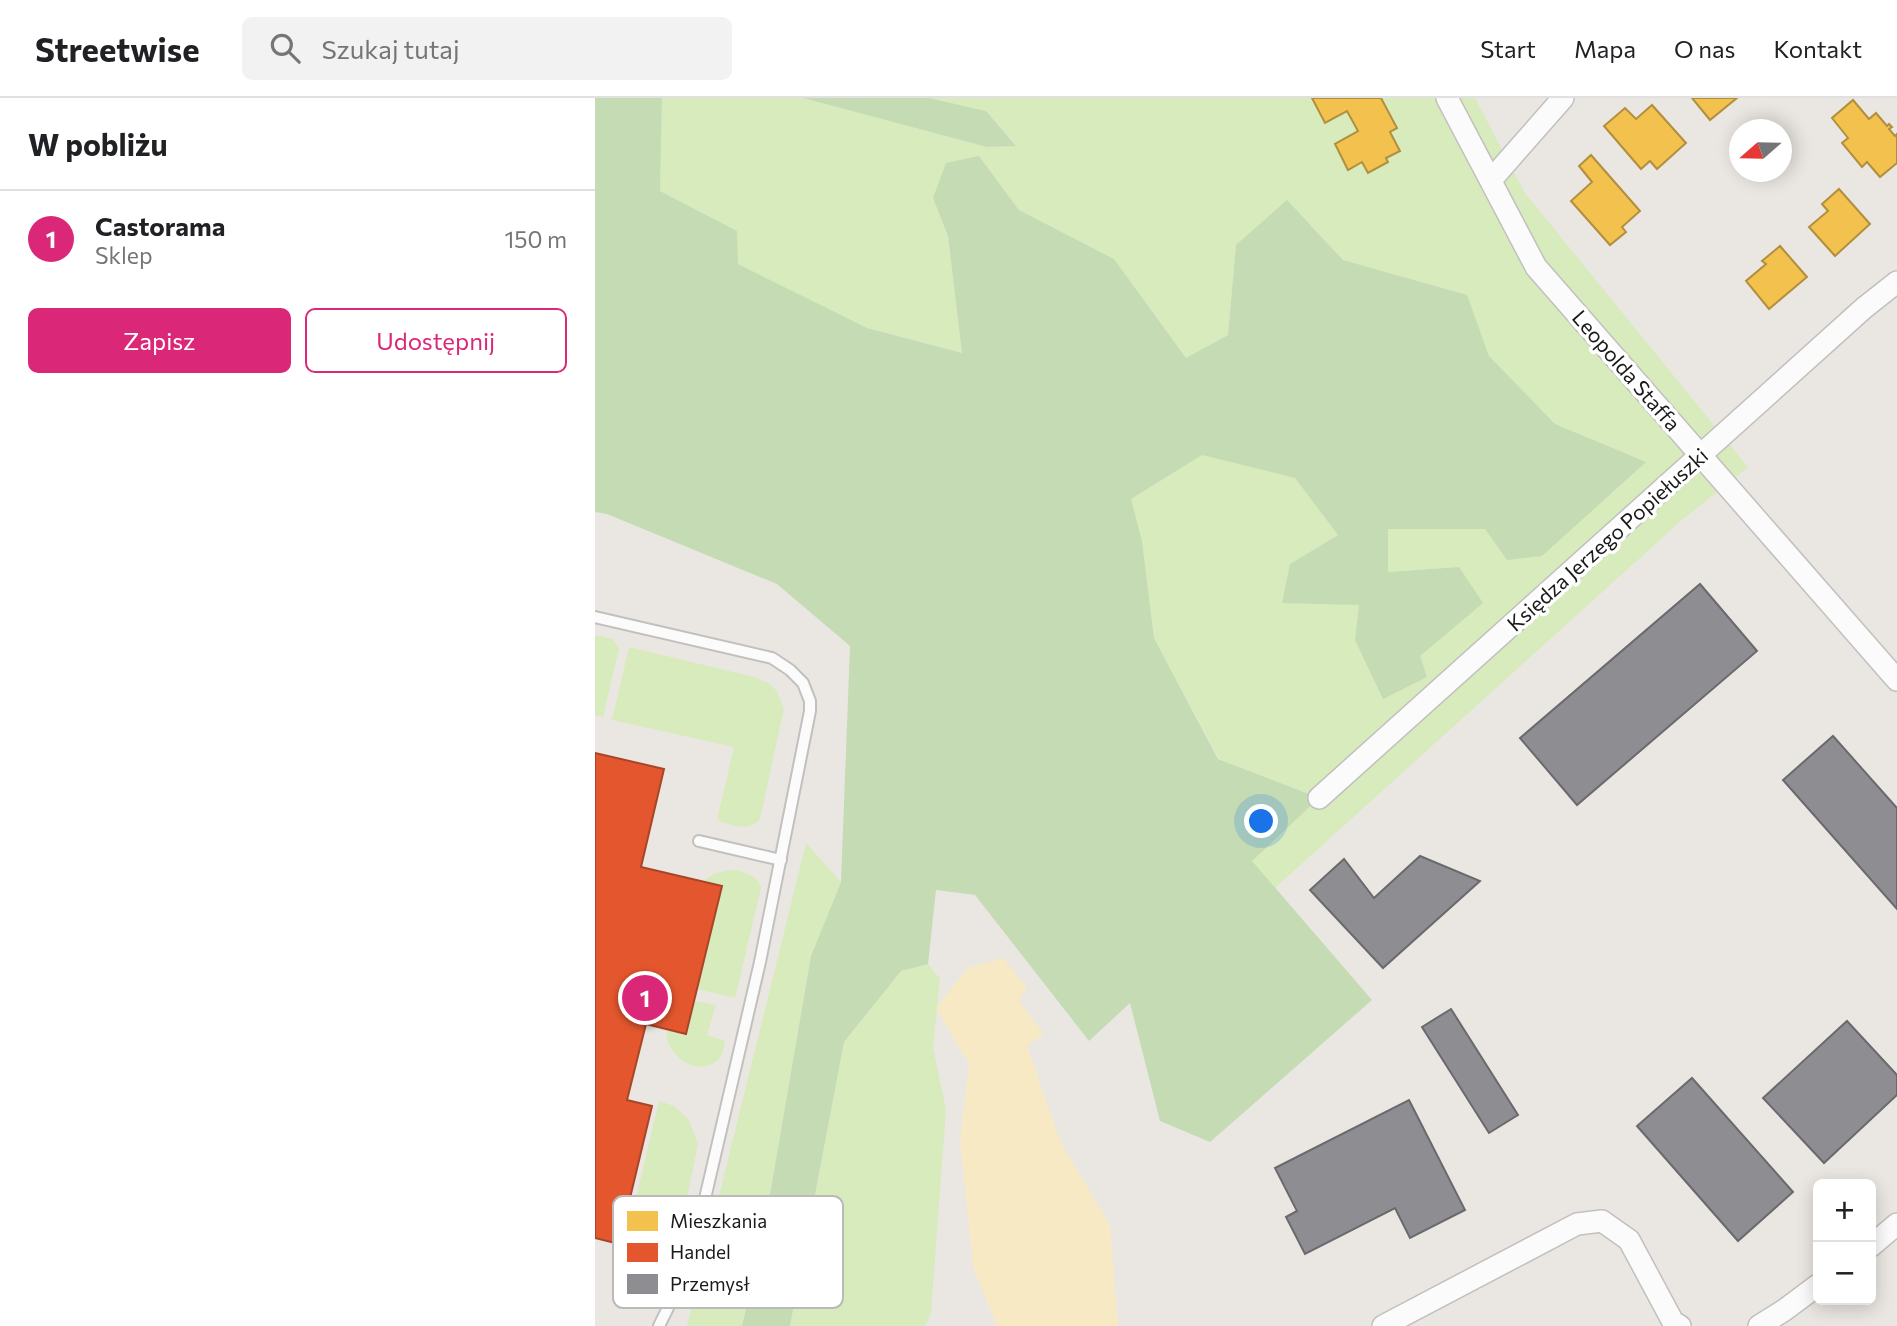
<!DOCTYPE html>
<html lang="pl">
<head>
<meta charset="utf-8">
<style>
  :root { --surface:#fff; --page:#f2f2f2; --text:#202124; --muted:#757577; --line:#e0e0e0; --accent:#db2777 }
  body { margin:0; font-family:Commissioner,sans-serif; background:var(--page); color:var(--text) }
  .controls { position:absolute; right:21px; bottom:21px; display:grid; overflow:hidden; border-radius:10px; box-shadow:0 4px 18px #0003 }
  .controls button { width:63px; height:63px; display:grid; place-items:center; padding:0; border:0; border-bottom:2px solid var(--line); background:var(--surface); color:var(--text); font:35px sans-serif }
  .compass { position:absolute; left:1134px; top:21px; width:63px; height:63px; border-radius:50%; background:var(--surface); box-shadow:0 4px 18px #0003; rotate:250deg }
  .you { position:absolute; left:667px; top:724px; width:24px; height:24px; margin:-18px; border:5px solid #fff; border-radius:50%; background:#1a73e8; box-shadow:0 0 0 10px #1a73e833 }
  .badge { display:grid; place-items:center; width:46px; height:46px; border-radius:50%; background:var(--accent); color:#fff; font-size:23px; font-weight:700 }
  .pin { position:absolute; translate:-50% -50%; border:4px solid #fff; box-shadow:0 2px 7px #0006 }
  .list { margin:0; padding:0; list-style:none }
  h2 { display:flex; justify-content:space-between; align-items:center; height:91px; margin:0; padding:0 28px; font-size:30px }
  h2 small { font-size:23px; font-weight:400; color:var(--muted) }
  .list li { display:grid; grid-template-columns:46px 1fr auto; gap:21px; align-items:center; box-sizing:border-box; height:98px; padding:0 28px; border-top:2px solid var(--line) }
  .list b { display:block; font-size:26px; white-space:nowrap }
  .list p { margin:0; font-size:23px; white-space:nowrap; color:var(--muted) }
  .list em { font-size:23px; font-style:normal; color:var(--muted) }
  .actions { display:flex; gap:14px; padding:21px 28px }
  .actions a { flex:1; padding:16px 0; border:2px solid var(--accent); border-radius:10px; text-align:center; font-size:24px; color:var(--accent) }
  .actions .main { background:var(--accent); color:#fff }
  .icon { flex:none; width:38px; height:38px; fill:none; stroke:currentColor; stroke-width:2; stroke-linecap:round; stroke-linejoin:round }
  .map { position:relative; flex:none; width:1302px; height:1228px; overflow:hidden }
  header { display:flex; align-items:center; gap:42px; box-sizing:border-box; height:98px; padding:0 35px; background:var(--surface); border-bottom:2px solid var(--line) }
  header strong { font-size:33px }
  nav { display:flex; gap:38px; margin-inline-start:auto; font-size:24px }
  .search { width:490px; height:63px; background:var(--page); display:flex; align-items:center; gap:18px; box-sizing:border-box; padding:0 24px; border-radius:10px; color:var(--muted); font-size:26px }
  main { display:flex }
  aside { flex:1; background:var(--surface) }
  .map>svg:first-child { display:block }
</style>
</head>
<body>
<header>
<strong>Streetwise</strong>
<div class="search"><svg class="icon" aria-label="search" viewBox="0 0 24 24"><circle cx="10" cy="10" r="6"/><path d="M15 15l6 6"/></svg>Szukaj tutaj</div>
<nav><a>Start</a><a>Mapa</a><a>O nas</a><a>Kontakt</a></nav>
</header>
<main>
<aside>
<h2>W pobliżu<small></small></h2>
<ul class="list">
<li><span class="badge">1</span><div><b>Castorama</b><p>Sklep</p></div><em>150 m</em></li>
</ul>
<div class="actions"><a class="main">Zapisz</a><a>Udostępnij</a></div>
</aside>
<div class="map">
<svg width="1302" height="1228" viewBox="0 0 1302 1228">
  <rect width="100%" height="100%" fill="#eae7e2"/>
  <g fill="#d7ebbd">
    <polygon points="67,0 208,0 392,49 421,47 391,13 334,0 880,0 930,95 1153,369 1087,422 680,790 656,763 724,700 624,661 559,540 547,443 536,401 607,357 700,380 743,437 695,466 764,507 825,558 863,469 793,474 793,431 890,431 912,462 1051,364 960,326 894,258 871,197 748,162 716,127 641,147 633,237 591,260 519,161 424,112 384,58 338,100 353,138 367,255 272,230 142,166 142,133 65,93"/>
    <polygon points="0,537 18,541 24,551 8,619 0,617"/>
    <path d="M34,549L159,579L175,586L182,593L189,611L165,721C153,735 137,727 122,722L139,649L17,622Z"/>
    <polygon points="211,745 246,784 216,858 168,1137 147,1228 92,1228"/>
    <path d="M140,772C151,774 163,778 166,790L140,900L102,891L126,789L108,784C117,775 127,773 140,772Z"/>
    <polygon points="333,866 345,881 338,949 351,1012 336,1215 330,1228 195,1228 249,944 306,873"/>
    <path d="M99,903L121,907L112,937L130,943C129,950 127,959 122,963C101,980 69,956 72,932L91,936Z"/>
    <polygon points="64,1003 79,1008 94,1022 103,1046 79,1163 29,1151"/>
  </g>
  <g fill="#c4dbb4">
    <polygon points="0,0 67,0 65,93 142,133 143,166 272,230 367,255 353,138 338,100 351,65 384,58 424,112 519,161 591,260 633,237 641,147 692,102 748,162 872,197 894,258 960,326 1051,364 947,458 912,462 890,431 793,431 793,474 864,469 888,505 825,558 832,579 788,601 760,542 764,507 687,505 695,466 743,437 700,380 607,357 536,401 547,443 559,540 623,661 724,700 657,763 777,902 615,1044 565,1023 535,905 494,943 380,797 341,792 333,866 306,873 249,944 195,1228 147,1228 168,1137 216,858 246,784 255,548 182,486 12,416 0,414"/>
    <polygon points="208,0 334,0 391,13 421,48 392,49"/>
  </g>
  <polygon fill="#f6e9c4" points="408,860 432,889 424,902 449,937 432,947 465,1043 515,1127 523,1228 402,1228 378,1169 365,1042 374,966 341,910 373,870"/>
  <g fill="#f2c14e" stroke="#b18f3e" stroke-width="2">
    <polygon points="717,0 786,0 802,30 795,34 805,53 791,60 793,64 773,75 767,64 753,72 740,46 763,33 752,13 730,25"/>
    <polygon points="1097,0 1142,0 1115,22"/>
    <polygon points="1258,2 1274,21 1281,15 1292,28 1294,26 1297,29 1294,31 1300,38 1302,36 1302,65 1285,79 1272,64 1267,69 1247,45 1253,40 1237,20"/>
    <polygon points="1057,7 1091,45 1062,71 1055,63 1046,71 1009,28 1030,10 1041,21"/>
    <polygon points="996,57 1045,113 1027,129 1031,134 1015,147 976,103 997,84 984,68"/>
    <polygon points="1244,91 1275,126 1240,158 1214,129 1233,113 1227,106"/>
    <polygon points="1185,148 1212,179 1174,211 1151,183 1171,166 1167,163"/>
  </g>
  <polygon fill="#e4572e" stroke="#a74528" stroke-width="2" points="0,655 69,671 46,769 127,788 91,936 51,926 32,1002 57,1008 24,1146 0,1140"/>
  <g fill="#8d8d92" stroke="#6a6a6e" stroke-width="2">
    <polygon points="1105,486 1162,553 982,707 925,640"/>
    <polygon points="1238,638 1302,710 1302,811 1188,682"/>
    <polygon points="825,758 885,783 788,870 715,792 749,761 779,800"/>
    <polygon points="856,911 923,1017 894,1035 827,929"/>
    <polygon points="1252,923 1302,977 1302,997 1229,1065 1168,1000"/>
    <polygon points="1097,980 1198,1094 1143,1143 1042,1028"/>
    <polygon points="814,1002 870,1112 815,1140 800,1110 710,1156 691,1119 702,1113 680,1070"/>
  </g>
  <g fill="none" stroke-linecap="round" stroke-linejoin="round">
    <defs>
      <g id="lane">
        <polyline points="0,519 177,560 195,572 208,585 215,603 215,613 165,864 95,1165 64,1228"/>
        <polyline points="104,743 186,762"/>
      </g>
      <g id="street">
        <polyline points="852,0 941,169 1302,582"/>
        <polyline points="896,82 968,0"/>
        <polyline points="724,700 1269,210 1302,184"/>
        <polyline points="1276,1148 1302,1126"/>
        <polyline points="788,1228 982,1126 1007,1123 1034,1142 1078,1224 1085,1228"/>
        <polyline points="1164,1228 1188,1213 1223,1187"/>
      </g>
    </defs>
    <use href="#lane" stroke="#c2c0be" stroke-width="14"/>
    <use href="#street" stroke="#c2c0be" stroke-width="24"/>
    <use href="#lane" stroke="#fcfbfb" stroke-width="10"/>
    <use href="#street" stroke="#fcfbfb" stroke-width="21"/>
  </g>
  <g text-anchor="middle" dominant-baseline="central" stroke-width="7" stroke-linejoin="round" paint-order="stroke">
    <g font-size="21" fill="#1a1a1a" stroke="#fff">
      <text transform="translate(1032 272) rotate(49)">Leopolda Staffa</text>
      <text transform="translate(1012 441) rotate(-42)">Księdza Jerzego Popiełuszki</text>
    </g>
  </g>
  <rect x="18" y="1098" width="230" height="112" rx="10" fill="#fff" stroke="#bababa" stroke-width="2"/>
  <rect x="32" y="1113" width="31" height="20" fill="#f2c14e"/>
  <rect x="32" y="1145" width="31" height="19" fill="#e4572e"/>
  <rect x="32" y="1176" width="31" height="20" fill="#8d8d92"/>
  <g font-size="19" fill="#1a1a1a">
    <text x="75" y="1130">Mieszkania</text>
    <text x="75" y="1161">Handel</text>
    <text x="75" y="1193">Przemysł</text>
  </g>
</svg>
<div class="controls">
<button>+</button>
<button>−</button>
</div>
<svg class="compass" viewBox="-18 -18 36 36"><path d="M0-13l5 13h-10z" fill="#e53935"/><path d="M0 13l5-13h-10z" fill="#757577"/></svg>
<div class="you"></div>
<div class="pin badge" style="left:50px;top:900px">1</div>
</div>
</main>
</body>
</html>
